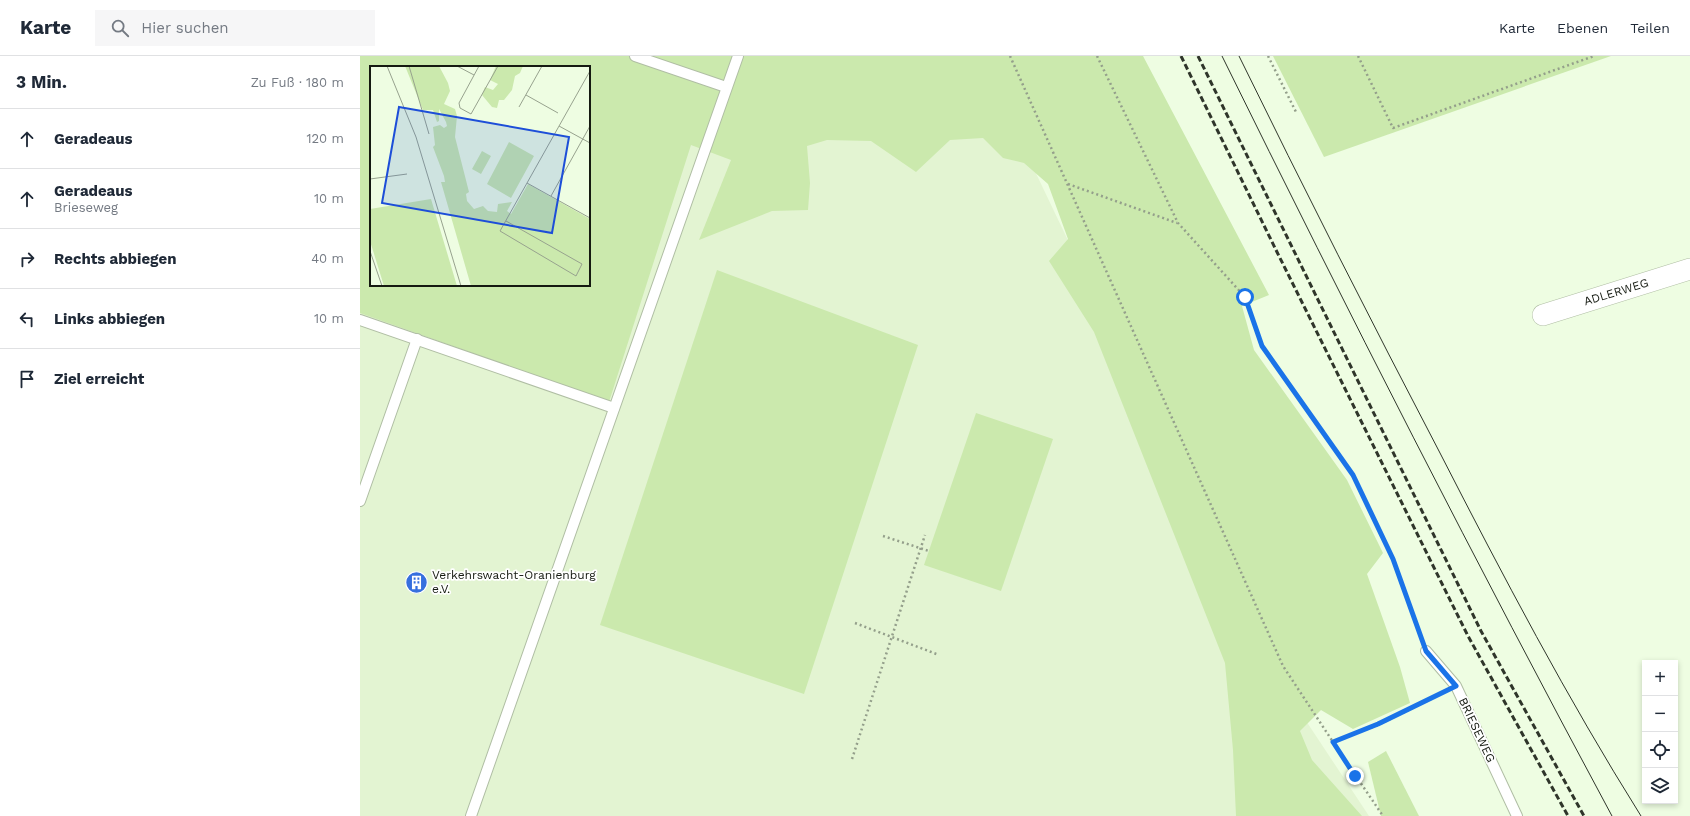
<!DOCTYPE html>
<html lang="de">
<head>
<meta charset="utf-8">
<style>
  :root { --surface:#fff; --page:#f6f6f7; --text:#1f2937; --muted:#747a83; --line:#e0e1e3 }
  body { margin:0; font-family:"Work Sans",sans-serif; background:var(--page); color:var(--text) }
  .controls { position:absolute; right:12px; bottom:12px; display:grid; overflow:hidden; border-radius:0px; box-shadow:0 2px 6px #0003 }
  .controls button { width:36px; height:36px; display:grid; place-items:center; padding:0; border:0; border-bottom:1px solid var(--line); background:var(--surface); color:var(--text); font:20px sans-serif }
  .stop { position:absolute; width:12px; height:12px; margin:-9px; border:3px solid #1a73e8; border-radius:50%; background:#fff }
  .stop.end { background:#1a73e8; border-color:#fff; box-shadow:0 1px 4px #0008 }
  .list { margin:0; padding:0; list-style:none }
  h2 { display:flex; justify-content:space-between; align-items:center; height:52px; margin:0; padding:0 16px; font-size:17px }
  h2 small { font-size:13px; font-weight:400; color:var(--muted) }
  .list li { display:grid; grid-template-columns:26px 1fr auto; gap:12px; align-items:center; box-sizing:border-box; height:60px; padding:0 16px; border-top:1px solid var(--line) }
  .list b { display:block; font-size:15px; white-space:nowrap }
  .list p { margin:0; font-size:13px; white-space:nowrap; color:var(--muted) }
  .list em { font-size:13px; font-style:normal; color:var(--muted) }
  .icon { flex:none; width:22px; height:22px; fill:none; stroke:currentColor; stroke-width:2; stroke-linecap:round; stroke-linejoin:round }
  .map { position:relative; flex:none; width:1330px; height:760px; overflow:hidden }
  header { display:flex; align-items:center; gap:24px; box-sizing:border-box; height:56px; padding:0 20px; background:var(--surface); border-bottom:1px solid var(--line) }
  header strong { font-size:19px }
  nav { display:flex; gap:22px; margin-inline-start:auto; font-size:14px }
  .search { width:280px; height:36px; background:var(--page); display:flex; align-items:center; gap:10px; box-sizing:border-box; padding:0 14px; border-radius:0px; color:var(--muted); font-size:15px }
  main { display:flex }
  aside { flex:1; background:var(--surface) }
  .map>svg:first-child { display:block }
</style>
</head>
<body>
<header>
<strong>Karte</strong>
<div class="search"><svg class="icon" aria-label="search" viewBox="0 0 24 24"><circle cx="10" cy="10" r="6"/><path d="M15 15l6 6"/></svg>Hier suchen</div>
<nav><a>Karte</a><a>Ebenen</a><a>Teilen</a></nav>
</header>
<main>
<aside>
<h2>3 Min.<small>Zu Fuß · 180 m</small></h2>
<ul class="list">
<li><svg class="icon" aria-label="ahead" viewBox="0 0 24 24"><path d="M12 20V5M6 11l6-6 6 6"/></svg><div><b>Geradeaus</b></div><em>120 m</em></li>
<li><svg class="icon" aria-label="ahead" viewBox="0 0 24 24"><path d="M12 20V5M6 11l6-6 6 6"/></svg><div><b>Geradeaus</b><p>Brieseweg</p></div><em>10 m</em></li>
<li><svg class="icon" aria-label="right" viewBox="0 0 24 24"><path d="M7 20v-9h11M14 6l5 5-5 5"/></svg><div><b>Rechts abbiegen</b></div><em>40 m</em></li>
<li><svg class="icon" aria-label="left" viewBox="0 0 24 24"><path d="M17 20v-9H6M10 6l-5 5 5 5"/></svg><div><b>Links abbiegen</b></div><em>10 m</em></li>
<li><svg class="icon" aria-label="arrive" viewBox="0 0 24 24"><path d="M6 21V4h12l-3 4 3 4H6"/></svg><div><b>Ziel erreicht</b></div></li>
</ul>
</aside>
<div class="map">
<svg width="1330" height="760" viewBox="0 0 1330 760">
  <rect width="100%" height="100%" fill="#eefde2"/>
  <path fill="#e3f4d2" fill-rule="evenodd" d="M0,0H620L915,618L1009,760H0ZM11,11H229V229H11Z"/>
  <g fill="#cbe9ad" fill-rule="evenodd">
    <path d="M0,0H783L909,239L882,250L894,294L987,424L1023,497L1007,518L1040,611L1050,647L993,673L961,654L940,675L952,704L1002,760H876L873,694L865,607L734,276L689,205L708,183L688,128L664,107L643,102L623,82L590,84L556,116L511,85L467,84L447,90L450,127L448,154L412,155L339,184L371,104L331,89L249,346L0,257ZM11,11H229V229H11Z"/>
    <polygon points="913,0 1251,0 964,101"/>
    <polygon points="357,214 558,289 444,638 240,569"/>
    <polygon points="616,357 693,383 641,535 564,509"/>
    <polygon points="1026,695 1059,760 1021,760 1008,706"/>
  </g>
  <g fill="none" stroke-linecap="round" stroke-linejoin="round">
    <defs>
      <g id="lane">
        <polyline points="275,0 366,31"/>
        <polyline points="0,264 254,352"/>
        <polyline points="0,445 57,283"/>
        <polyline points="1066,595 1096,630 1157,760"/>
        <polyline points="111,760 378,0"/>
      </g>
      <polyline id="street" points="1183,259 1330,213"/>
    </defs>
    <use href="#lane" stroke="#b0bea4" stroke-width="12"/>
    <use href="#street" stroke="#b0bea4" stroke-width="22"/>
    <g stroke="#949f8b" stroke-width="2.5" stroke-dasharray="2 3" stroke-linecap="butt">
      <polyline points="650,0 923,610 973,686 1018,669 1081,638"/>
      <polyline points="737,0 818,167 885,241 902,290 993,419 1033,503 1060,579"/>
      <polyline points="908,0 936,56"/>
      <polyline points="998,0 1033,72 1234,0"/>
      <polyline points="708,128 817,167"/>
      <polyline points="523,480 569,495"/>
      <polyline points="495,567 579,599"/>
      <polyline points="973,686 1023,760"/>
      <polyline points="492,703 565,479"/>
    </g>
    <use href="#lane" stroke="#fff" stroke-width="10"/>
    <use href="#street" stroke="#fff" stroke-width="21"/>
    <g stroke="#2f352a" stroke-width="1">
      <path d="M862,0C988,256 1117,509 1252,760"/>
      <path d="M879,0C944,133 1011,265 1080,397C1143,520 1207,642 1281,760"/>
    </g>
    <g stroke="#2f352a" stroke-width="3" stroke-dasharray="6 3" stroke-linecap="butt">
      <polyline points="821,0 917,196 1108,580 1208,760"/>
      <polyline points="838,0 1121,575 1224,760"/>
    </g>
  </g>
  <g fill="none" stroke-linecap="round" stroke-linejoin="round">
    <polyline stroke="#1a73e8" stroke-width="5" points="885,241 902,290 993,419 1033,503 1066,595 1096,630 1018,668 973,686 995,720"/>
  </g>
  <defs>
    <symbol id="building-disc" viewBox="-11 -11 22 22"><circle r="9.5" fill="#366fde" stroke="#fff"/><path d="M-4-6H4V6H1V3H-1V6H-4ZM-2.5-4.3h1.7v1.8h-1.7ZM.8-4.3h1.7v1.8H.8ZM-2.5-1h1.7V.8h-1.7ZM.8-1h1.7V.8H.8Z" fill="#fff"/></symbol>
  </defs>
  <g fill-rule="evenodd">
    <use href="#building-disc" x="44" y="514" width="25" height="25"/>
  </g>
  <g text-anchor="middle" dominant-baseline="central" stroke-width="3.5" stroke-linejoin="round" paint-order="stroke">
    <g font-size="12" fill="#151a11" stroke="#fff">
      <text transform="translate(1256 236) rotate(-17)">ADLERWEG</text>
      <text transform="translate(1117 674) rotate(65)">BRIESEWEG</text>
    </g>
    <g font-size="12" fill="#151a11" stroke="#fff" text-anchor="start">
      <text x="72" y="519">Verkehrswacht-Oranienburg<tspan x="72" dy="14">e.V.</tspan></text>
    </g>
  </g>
  <g transform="translate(10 10)">
    <rect width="220" height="220" fill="#eefde2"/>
    <path d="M35,0H69L78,17L80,25L74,38L85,43L87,50L85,71L99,126L96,128L97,135L104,143L113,140L118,145L127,146L128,138L142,136L137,145L141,148L158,118L220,153V220H101L71,116H75L74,110L63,81L65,79L63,61L70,59L74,62L77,60L76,56L69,43V55L67,56L63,44H53ZM126,0H153L150,7L145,10L142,24L134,34H129L127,42L122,41L112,29L115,21L123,24L128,18L120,14ZM139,76L164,90L141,132L117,118ZM112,85L121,90L111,108L102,103ZM61,133L87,220H14L0,175V143Z" fill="#cbe9ad"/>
    <path fill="none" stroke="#97a28e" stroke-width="1" d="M17,0L46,71L91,220M39,0L59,68M87,0L104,9M109,0L89,37L90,42L101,48L128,0M156,29L188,47M149,41L172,0M189,60L220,77M0,113L37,108M157,117L220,152M181,130L220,60M136,155L212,198L206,210L130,165L220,5M0,185L12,220"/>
    <path fill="#1d4ed8" fill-opacity="0.15" stroke="#1d4ed8" stroke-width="2" d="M29,41L199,71L182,167L12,137Z"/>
    <rect width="220" height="220" fill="none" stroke="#151a11" stroke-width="2"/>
  </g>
</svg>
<div class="controls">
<button>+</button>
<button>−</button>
<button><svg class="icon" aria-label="locate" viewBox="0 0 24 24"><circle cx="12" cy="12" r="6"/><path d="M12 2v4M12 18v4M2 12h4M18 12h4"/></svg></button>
<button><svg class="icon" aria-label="layers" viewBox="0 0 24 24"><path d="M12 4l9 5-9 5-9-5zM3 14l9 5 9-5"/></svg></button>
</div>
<div class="stop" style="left:885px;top:241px"></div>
<div class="stop end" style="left:995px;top:720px"></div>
</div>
</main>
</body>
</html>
